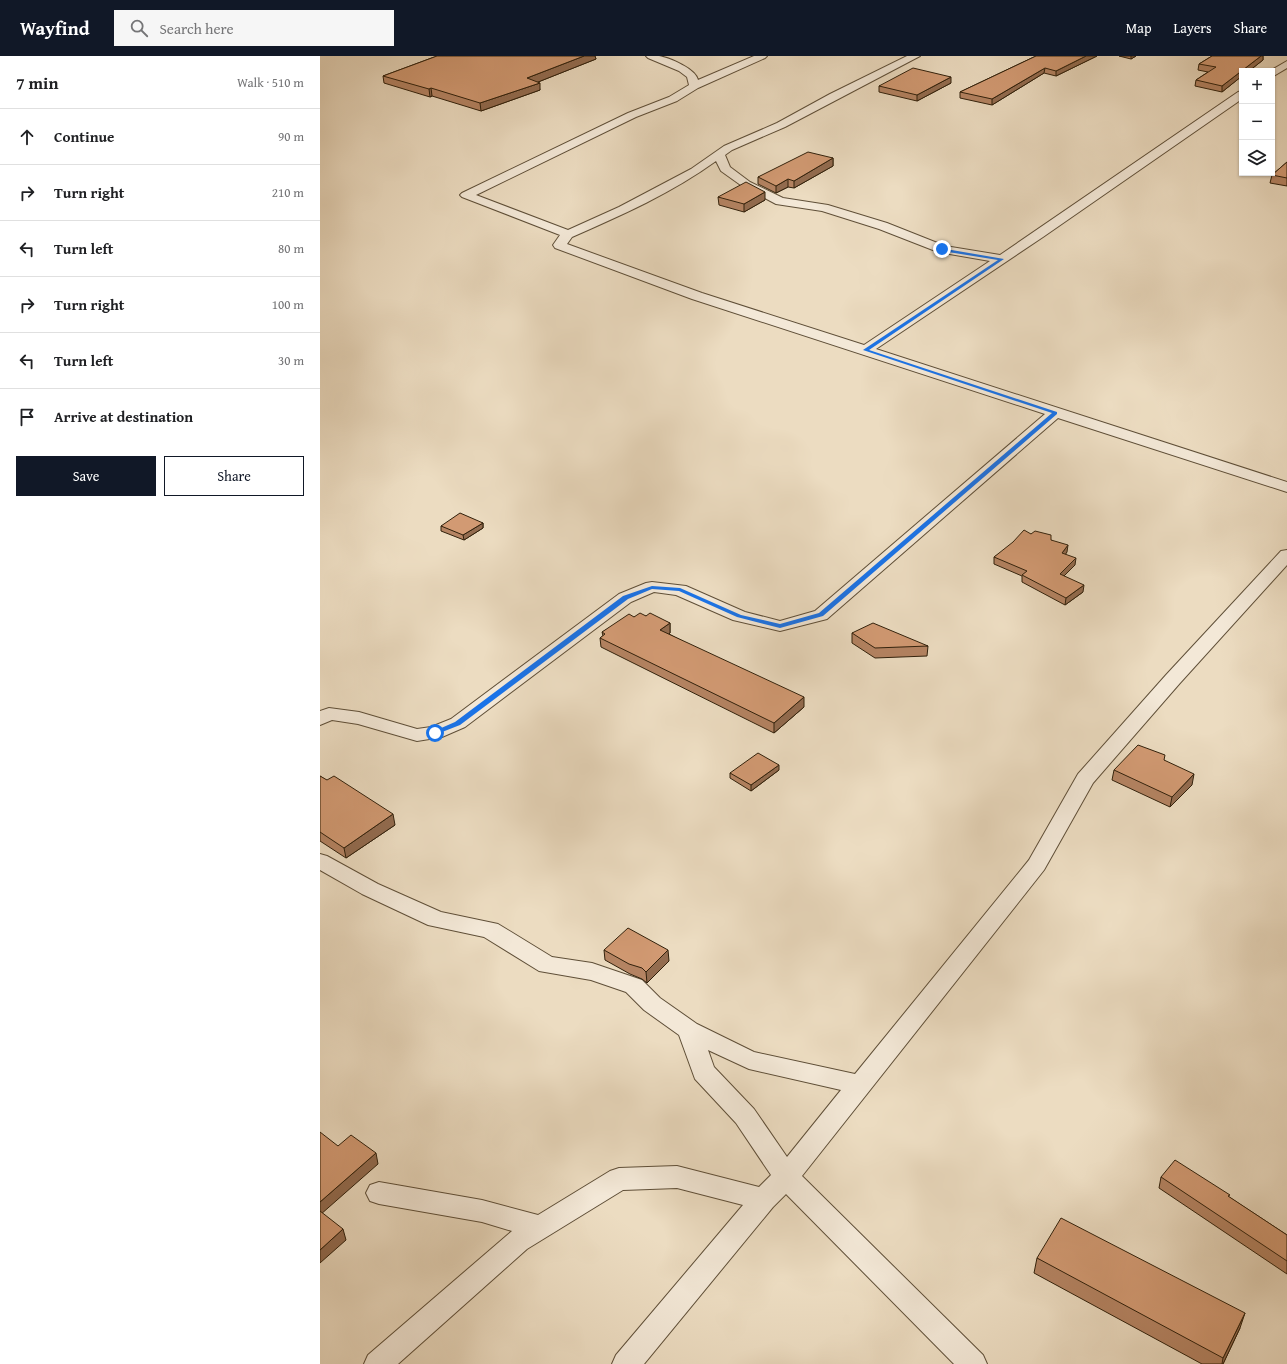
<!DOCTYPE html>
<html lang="en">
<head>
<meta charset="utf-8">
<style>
  :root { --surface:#fff; --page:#f6f6f6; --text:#202124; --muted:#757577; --line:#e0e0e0; --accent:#111827 }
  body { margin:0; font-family:"Gentium Book Plus",serif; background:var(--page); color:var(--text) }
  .controls { position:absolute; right:12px; top:12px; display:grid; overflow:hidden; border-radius:0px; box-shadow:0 1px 3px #0004 }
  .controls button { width:36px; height:36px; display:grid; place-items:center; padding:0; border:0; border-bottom:1px solid var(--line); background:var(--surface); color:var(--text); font:20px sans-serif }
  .stop { position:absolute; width:12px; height:12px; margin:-9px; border:3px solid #1a73e8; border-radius:50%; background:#fff }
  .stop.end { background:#1a73e8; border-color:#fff; box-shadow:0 1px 4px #0008 }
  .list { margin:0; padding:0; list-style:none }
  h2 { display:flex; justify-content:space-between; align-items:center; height:52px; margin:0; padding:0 16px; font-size:17px }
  h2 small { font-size:13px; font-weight:400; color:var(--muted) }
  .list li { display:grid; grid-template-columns:26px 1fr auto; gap:12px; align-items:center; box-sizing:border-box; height:56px; padding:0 16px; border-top:1px solid var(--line) }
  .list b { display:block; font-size:15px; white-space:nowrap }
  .list em { font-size:13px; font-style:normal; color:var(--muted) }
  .actions { display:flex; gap:8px; padding:12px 16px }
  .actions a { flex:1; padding:9px 0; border:1px solid var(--accent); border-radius:0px; text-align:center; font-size:14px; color:var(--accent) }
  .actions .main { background:var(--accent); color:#fff }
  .icon { flex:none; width:22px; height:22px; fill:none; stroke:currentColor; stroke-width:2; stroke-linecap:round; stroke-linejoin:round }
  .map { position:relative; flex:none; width:967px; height:1308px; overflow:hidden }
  header { display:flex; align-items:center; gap:24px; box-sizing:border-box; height:56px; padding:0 20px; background:var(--accent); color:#fff }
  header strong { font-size:19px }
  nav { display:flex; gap:22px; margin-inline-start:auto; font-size:14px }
  .search { width:280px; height:36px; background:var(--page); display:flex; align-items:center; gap:10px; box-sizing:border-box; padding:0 14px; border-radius:0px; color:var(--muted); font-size:15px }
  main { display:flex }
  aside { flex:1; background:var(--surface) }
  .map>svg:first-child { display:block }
</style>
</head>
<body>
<header>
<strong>Wayfind</strong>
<div class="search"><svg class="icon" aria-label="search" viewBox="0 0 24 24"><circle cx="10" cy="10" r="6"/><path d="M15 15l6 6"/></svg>Search here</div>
<nav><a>Map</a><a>Layers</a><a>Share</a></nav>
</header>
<main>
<aside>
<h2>7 min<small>Walk · 510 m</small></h2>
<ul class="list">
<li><svg class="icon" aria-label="ahead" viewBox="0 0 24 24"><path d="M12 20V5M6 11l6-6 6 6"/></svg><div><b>Continue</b></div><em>90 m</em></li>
<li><svg class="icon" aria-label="right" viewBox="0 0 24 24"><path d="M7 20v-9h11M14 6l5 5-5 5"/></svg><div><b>Turn right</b></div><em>210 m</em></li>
<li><svg class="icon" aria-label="left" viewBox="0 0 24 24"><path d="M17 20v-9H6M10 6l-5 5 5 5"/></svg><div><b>Turn left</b></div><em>80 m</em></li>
<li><svg class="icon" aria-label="right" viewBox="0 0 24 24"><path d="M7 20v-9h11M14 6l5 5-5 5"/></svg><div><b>Turn right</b></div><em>100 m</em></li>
<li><svg class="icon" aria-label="left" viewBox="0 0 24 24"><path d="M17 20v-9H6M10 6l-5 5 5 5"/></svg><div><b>Turn left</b></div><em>30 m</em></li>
<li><svg class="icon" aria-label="arrive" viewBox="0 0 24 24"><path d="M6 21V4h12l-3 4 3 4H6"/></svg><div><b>Arrive at destination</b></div></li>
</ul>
<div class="actions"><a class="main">Save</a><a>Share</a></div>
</aside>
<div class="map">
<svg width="967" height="1308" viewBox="0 0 967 1308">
  <rect width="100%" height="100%" fill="#ecdcc1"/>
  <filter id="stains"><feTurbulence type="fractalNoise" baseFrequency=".005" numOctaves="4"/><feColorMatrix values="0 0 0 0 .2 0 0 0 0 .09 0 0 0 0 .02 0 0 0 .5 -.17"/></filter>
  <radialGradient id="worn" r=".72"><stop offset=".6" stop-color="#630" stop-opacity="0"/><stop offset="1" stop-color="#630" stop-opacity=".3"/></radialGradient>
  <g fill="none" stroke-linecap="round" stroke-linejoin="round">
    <defs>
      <g id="street">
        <path d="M326,0C330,0 335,0 339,0C350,2 376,13 378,24L434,0H447L445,2L378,32L357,45L316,61L156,139L248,174L299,151L371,113L404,90L457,67L510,38L587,0H600L465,71L412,94L405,99L410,111L430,126L463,142L508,149L567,167L625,190L680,199L918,36L922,35V43L723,181L556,293L967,426V436L738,362L507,563L460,575L413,564L356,539L334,536L311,546L145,671L122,681L97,685L38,668L12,664L0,669V655L9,652L39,656L97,673L111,671L131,663L299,538L326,527L332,526L366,530L425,556L460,565L495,555L725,358L372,243L235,192L233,189L240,179L142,141L140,139L142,137L308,57L349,41L369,29L367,21L359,15L328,2ZM396,105L401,115L422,130L456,148L502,155L559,173L618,196L670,205L544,289L382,237L247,188L252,181C302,159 352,137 396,105Z"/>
        <polygon points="967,5 967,12 952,21 952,15 950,15"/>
        <path d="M967,494V509L860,627L773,727L724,814L482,1120L663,1299L667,1308H634L466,1138L453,1151L324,1308H292L296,1299L423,1149L357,1132L303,1134L207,1193L78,1308H44L48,1299L192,1175L162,1166L59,1148L50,1145L46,1137L50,1129L59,1126L162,1144L218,1159L290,1115L299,1112L357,1110L439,1131L451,1119L416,1067L375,1023L359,979L324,954L306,936L271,924L219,915L164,881L108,869L42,838L0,814V798L7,800L58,828L121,856L178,868L232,901L272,907L322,924L340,942L377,968L434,996L535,1018L709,804L758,718L846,619L961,495ZM388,994L429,1013L521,1034L467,1101L434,1053L394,1011Z"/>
      </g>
    </defs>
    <use href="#street" stroke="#5f4f38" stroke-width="2"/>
    <use href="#street" fill="#f3e8d7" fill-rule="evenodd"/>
  </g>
  <g fill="#b58463" stroke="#30200b">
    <polygon points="117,0 275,0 276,3 218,26 220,34 161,55 112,40 110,41 64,27 63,20"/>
    <polygon points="716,0 777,0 736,20 724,17 672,49 640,42 640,36"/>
    <polygon points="799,0 816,0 811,3"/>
    <polygon points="892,0 943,0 943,4 929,15 922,15 922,20 902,36 875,30 876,24 888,16 878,14 879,8"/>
    <polygon points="631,27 597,45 559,36 559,30"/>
    <polygon points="513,102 513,110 474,132 468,131 456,137 438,128 438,121"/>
    <polygon points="967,106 967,130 950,127 952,119"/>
    <polygon points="398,141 445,144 424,156 399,149"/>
    <polygon points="163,467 163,472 144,484 121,475 121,470"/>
    <polygon points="711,478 731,484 747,496 745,498 755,509 744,520 763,536 745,549 702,526 702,520 674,508 674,501"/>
    <polygon points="326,560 350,567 350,577 349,578 484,651 454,677 281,591 280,582 283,580 282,576 314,561"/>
    <polygon points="532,577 608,590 607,600 555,602 532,587"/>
    <polygon points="844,704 872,729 850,751 792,724 794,714"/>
    <polygon points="459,714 431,735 410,722 410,717"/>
    <polygon points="0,720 75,769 26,802 0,785"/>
    <polygon points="284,894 349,905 327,927 322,923 310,918 285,904"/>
    <polygon points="841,1121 909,1141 967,1179 967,1218 839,1132"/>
    <polygon points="717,1202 920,1272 903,1308 882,1308 714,1217"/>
  </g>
  <g fill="#936c50" stroke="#30200b">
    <polygon points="264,0 275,0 276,3 208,30 207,22"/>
    <polygon points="766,0 777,0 736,20 736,15"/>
    <polygon points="811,0 816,0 811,3"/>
    <polygon points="941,0 943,0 943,4 929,15 922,15 922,20 902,36 902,30"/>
    <polygon points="725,12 724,17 672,49 672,43"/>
    <polygon points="631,21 631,27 597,45 597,39"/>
    <polygon points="220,27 220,34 161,55 160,47"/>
    <polygon points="111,32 112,40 110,41 109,33"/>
    <polygon points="513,102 513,110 474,132 474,125"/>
    <polygon points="468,123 468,131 456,137 456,130"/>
    <polygon points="445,136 445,144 424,156 424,148"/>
    <polygon points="163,467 163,472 144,484 143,479"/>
    <polygon points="748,489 747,496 742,504 742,497"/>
    <polygon points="756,502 755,509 739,525 740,518"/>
    <polygon points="764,529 763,536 745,549 746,542"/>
    <polygon points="350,567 350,577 341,584 340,574"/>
    <polygon points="484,641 484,651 454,677 454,667"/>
    <polygon points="459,709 459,714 431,735 431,729"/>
    <polygon points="874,718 872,729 850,751 852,741"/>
    <polygon points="73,758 75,769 26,802 24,792"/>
    <polygon points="348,894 349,905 327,927 326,916"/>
    <polygon points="56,1097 58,1108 0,1159 0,1146"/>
    <polygon points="23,1173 26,1184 0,1207 0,1194"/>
    <polygon points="925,1257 920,1272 903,1308 902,1308 903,1302"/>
  </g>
  <g fill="#d29a73" stroke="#30200b">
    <polygon points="117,0 264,0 207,22 220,27 160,47 111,32 109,33 63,20"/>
    <polygon points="716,0 766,0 736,15 725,12 672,43 640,36"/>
    <polygon points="892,0 941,0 902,30 876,24 896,11 879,8"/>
    <polygon points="593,12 631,21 597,39 559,30"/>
    <polygon points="488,96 513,102 474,125 468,123 456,130 438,121"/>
    <polygon points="967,106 967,122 952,119"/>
    <polygon points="426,126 445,136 424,148 398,141"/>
    <polygon points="140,457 163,467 143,479 121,470"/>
    <polygon points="704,474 711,478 715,475 731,479 731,484 748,489 742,497 756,502 740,518 764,529 746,542 702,519 707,515 674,501 693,486"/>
    <polygon points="320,557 326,560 330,557 350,567 340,574 484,641 454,667 280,582 285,578 282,576 309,558 314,561"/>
    <polygon points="553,567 608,590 555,592 532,577"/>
    <polygon points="818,689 845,699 844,704 874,718 852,741 794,714"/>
    <polygon points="438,697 459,709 431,729 410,717"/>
    <polygon points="0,720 7,724 14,720 73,758 24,792 0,776"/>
    <polygon points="308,872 348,894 326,916 322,912 309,908 284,894"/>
    <polygon points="0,1076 18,1090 31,1079 56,1097 0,1146"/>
    <polygon points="855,1104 910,1139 908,1140 967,1179 967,1205 841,1121"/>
    <polygon points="0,1155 23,1173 0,1194"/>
    <polygon points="741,1162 925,1257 903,1302 717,1202"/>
  </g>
  <polygon fill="#1a73e8" points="620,192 684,203 549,294 737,356 737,358 503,560 460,572 417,561 359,535 332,533 308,543 140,669 117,678 112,678 112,676 135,666 303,540 332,530 360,532 421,559 460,568 499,557 732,357 543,294 678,204 622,195"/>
  <rect width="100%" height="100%" filter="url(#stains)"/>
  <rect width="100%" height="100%" fill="url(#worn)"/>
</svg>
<div class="controls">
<button>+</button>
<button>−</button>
<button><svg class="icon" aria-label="layers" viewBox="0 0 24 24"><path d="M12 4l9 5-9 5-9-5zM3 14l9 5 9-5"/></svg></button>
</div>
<div class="stop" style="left:115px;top:677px"></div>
<div class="stop end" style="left:622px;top:193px"></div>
</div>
</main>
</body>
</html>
